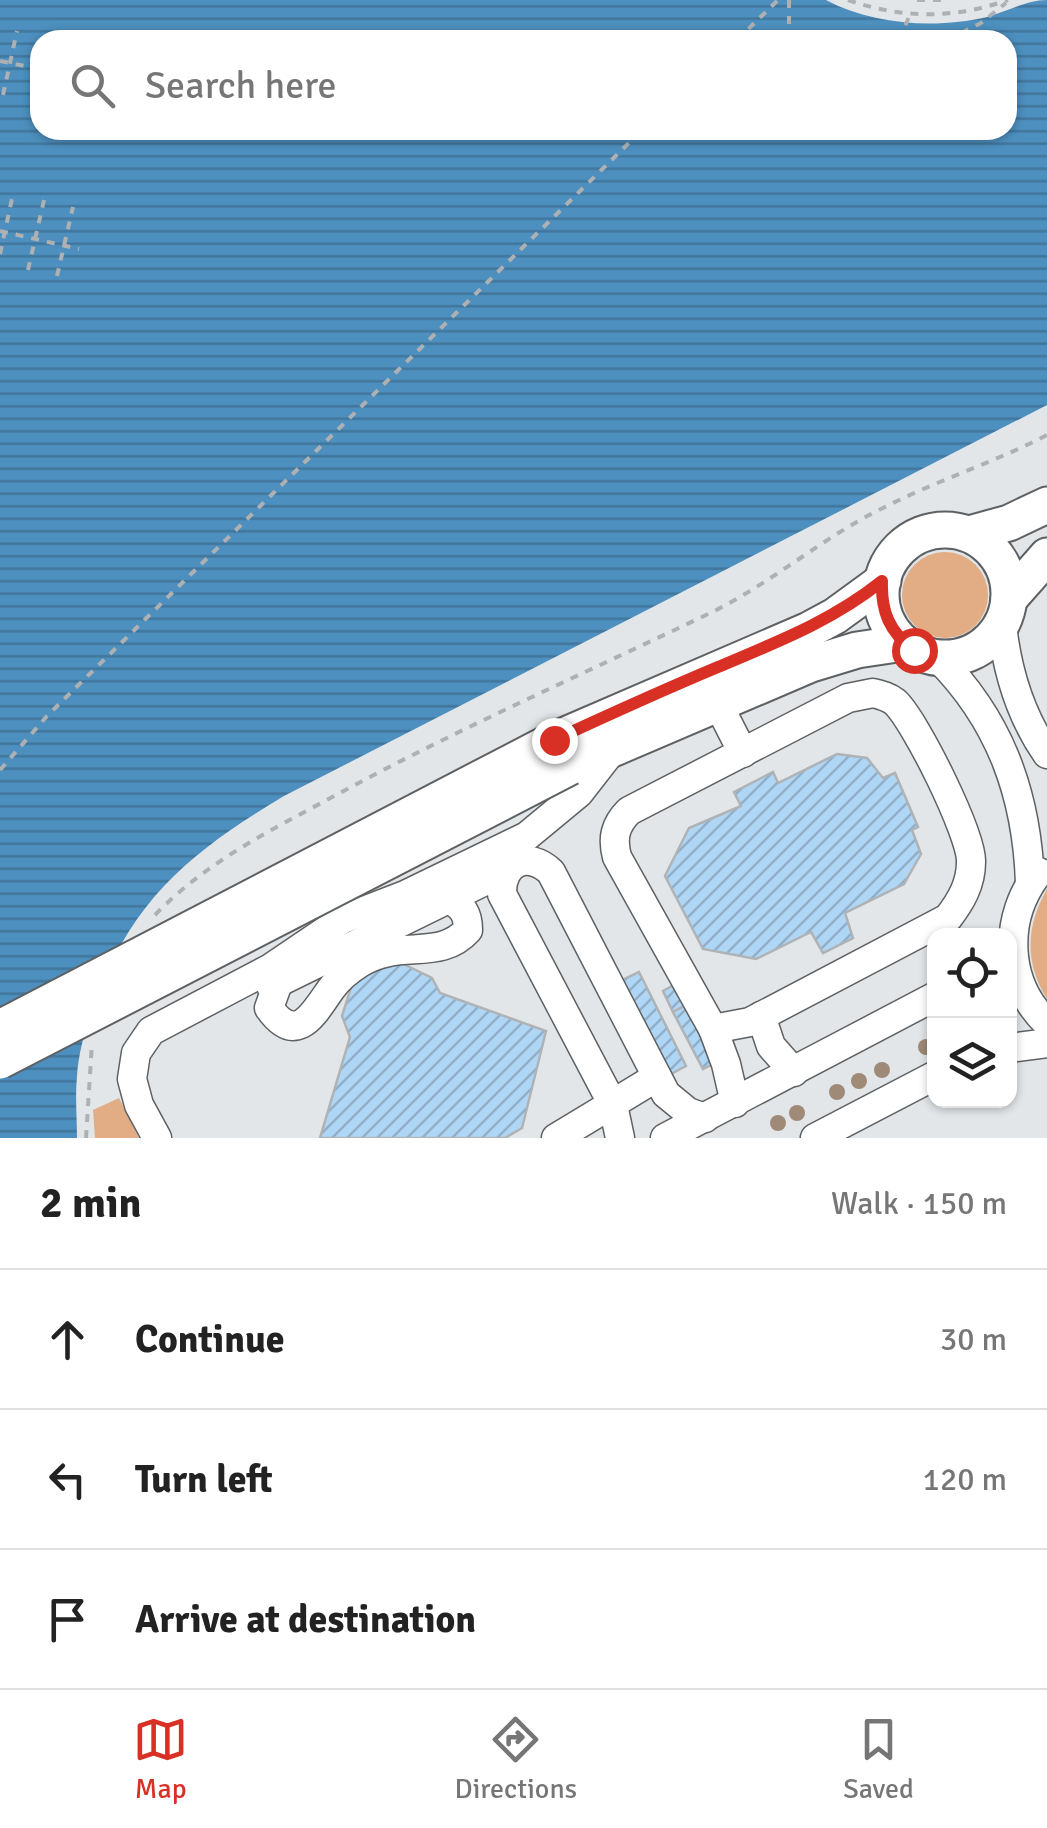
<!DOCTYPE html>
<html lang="en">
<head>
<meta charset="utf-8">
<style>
  :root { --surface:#fff; --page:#f2f2f2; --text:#222; --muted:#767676; --line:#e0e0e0; --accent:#d93025 }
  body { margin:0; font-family:Signika,sans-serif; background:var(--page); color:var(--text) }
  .controls { position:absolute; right:30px; bottom:30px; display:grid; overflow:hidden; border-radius:20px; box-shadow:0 2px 8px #0004 }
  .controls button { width:90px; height:90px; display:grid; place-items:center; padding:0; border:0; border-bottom:2px solid var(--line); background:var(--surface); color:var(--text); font:50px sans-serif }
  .stop { position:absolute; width:30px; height:30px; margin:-22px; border:8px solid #d93025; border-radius:50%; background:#fff }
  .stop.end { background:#d93025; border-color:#fff; box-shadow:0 2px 10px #0008 }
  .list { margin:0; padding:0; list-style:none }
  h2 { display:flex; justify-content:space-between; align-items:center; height:130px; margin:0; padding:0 40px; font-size:42px }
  h2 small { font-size:32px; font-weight:400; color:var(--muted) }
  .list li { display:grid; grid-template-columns:65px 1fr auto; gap:30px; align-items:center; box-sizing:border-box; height:140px; padding:0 40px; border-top:2px solid var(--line) }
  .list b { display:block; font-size:38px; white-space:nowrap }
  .list em { font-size:32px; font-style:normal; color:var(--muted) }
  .icon { flex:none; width:55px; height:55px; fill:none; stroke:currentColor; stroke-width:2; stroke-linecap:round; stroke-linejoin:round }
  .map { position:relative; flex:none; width:1047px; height:1138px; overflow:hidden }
  .search { position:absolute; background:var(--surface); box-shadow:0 2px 8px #0004; left:30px; right:30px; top:30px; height:110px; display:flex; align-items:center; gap:25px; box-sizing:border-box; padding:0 35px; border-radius:30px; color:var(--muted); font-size:38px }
  .sheet { height:550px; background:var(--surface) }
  nav { display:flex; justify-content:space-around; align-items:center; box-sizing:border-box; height:140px; border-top:2px solid var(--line); background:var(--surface); font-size:28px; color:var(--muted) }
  nav a { display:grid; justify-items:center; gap:5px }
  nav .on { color:var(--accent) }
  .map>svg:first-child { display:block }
</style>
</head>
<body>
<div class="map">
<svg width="1047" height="1138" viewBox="0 0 1047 1138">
  <defs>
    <pattern id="water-rules" width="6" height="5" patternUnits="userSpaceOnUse" patternTransform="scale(2.5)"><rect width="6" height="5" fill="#4d8fbe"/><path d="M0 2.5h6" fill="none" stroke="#41769c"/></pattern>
    <pattern id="building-hatch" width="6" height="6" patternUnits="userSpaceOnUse" patternTransform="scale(2.5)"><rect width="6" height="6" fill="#b0d6f5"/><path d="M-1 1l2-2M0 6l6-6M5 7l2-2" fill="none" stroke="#90afc8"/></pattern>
  </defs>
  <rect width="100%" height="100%" fill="#e2e6e9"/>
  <g fill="#e2ac84">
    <circle cx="945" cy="595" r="43"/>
    <path d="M1047,889V999C1024,962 1026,926 1047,889Z"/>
    <polygon points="119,1098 139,1138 95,1138 93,1110"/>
  </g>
  <path fill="url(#water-rules)" fill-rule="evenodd" d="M0,0H826C873,25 936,29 987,17C1007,12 1026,0 1047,0V405L284,796C200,846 138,893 101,987C90,1015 79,1045 77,1076C75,1096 77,1118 77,1138H0ZM40,40H1007V130H40Z"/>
  <g fill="url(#building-hatch)" stroke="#afb3b6" stroke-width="2.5">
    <polygon points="837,754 867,758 883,778 895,773 918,827 912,830 921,854 904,884 845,913 853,938 823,953 811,932 756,959 703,949 665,876 689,828 741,806 734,792 773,772 778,783"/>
    <polygon points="391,958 432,978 440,993 546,1031 522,1128 505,1138 320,1138 350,1037 342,1016 355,975"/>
    <polygon points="639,972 686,1066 669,1075 622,980"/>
    <polygon points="679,982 690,1003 673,1012 663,991"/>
    <polygon points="690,1003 719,1061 703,1069 673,1012"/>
  </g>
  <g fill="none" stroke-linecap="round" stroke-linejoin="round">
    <defs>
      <g id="minor">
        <path d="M1002,625C1007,671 1020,715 1047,754"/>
        <path d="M938,658C1001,721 1027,796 1030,883"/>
        <path d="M873,693C881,695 889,697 895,702C915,720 972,835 971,862C971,884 961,901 948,918L750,1022L713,1029L617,857C612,838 615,825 629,811L848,698Z"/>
        <polyline points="717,702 743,753"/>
        <path d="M1039,872C1003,917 1004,982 1047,1023"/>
        <path d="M278,983L269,1008C297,1047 314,1013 331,989C338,979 349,970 360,963C400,938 439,962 468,930C468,914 463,906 448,899"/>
        <polyline points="271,986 507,870"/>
        <polyline points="761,1016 771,1046 794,1072"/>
        <polyline points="713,1029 726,1064 735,1103"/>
        <polyline points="1010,1048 1047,1043"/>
        <polyline points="157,1138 139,1105 132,1079 136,1053 151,1031 269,969 343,919 405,895 527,836 579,793 614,748"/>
        <polyline points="556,1138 657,1077"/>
        <path d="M620,1138L613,1105L502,894C501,862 528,850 551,872L666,1094L688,1112L705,1118"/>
        <polyline points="665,1138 934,997"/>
        <polyline points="815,1138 934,1076"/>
      </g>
      <g id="major">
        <circle cx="945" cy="594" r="64"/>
        <polyline points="969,534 1009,523 1047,505"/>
        <polyline points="1009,599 1047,556"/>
        <polyline points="554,740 809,630 835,616 883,581"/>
        <polyline points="570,767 811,664 857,650 904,643"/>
      </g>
    </defs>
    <use href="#minor" stroke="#5e6163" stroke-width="31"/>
    <use href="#major" stroke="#5e6163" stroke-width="39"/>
    <g stroke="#aeb1b3" stroke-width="4" stroke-dasharray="8 8" stroke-linecap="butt">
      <path d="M848,0C903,19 953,19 1008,0"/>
      <polyline points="917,0 943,0"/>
      <polyline points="47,40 47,38"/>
      <polyline points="737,40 778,0"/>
      <polyline points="789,40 789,0"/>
      <polyline points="899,40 909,17"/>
      <polyline points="947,40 981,23 1006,3"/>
      <polyline points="0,61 40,69"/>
      <polyline points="3,95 17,31"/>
      <polyline points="33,102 40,71"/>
      <polyline points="0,231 79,249"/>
      <polyline points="0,254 13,194"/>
      <polyline points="28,270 44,200"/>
      <polyline points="57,276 73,207"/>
      <polyline points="0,770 47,716 642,130"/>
      <path d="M155,915C207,861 273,829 338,794C458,729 583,674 706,615C768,586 820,539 881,509C935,481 993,463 1047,435"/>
      <polyline points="86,1138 92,1043"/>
    </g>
    <use href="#minor" stroke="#fff" stroke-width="28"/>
    <use href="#major" stroke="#fff" stroke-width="35"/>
    <defs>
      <g id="major-bridge">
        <polyline points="0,1028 554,740"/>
        <polyline points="0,1061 570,767"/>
      </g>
    </defs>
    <use href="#major-bridge" stroke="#5e6163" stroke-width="39" stroke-linecap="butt"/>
    <use href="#major-bridge" stroke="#fff" stroke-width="35"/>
  </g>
  <g fill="#9f8a78">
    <circle cx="926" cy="1047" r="8"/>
    <circle cx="882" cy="1070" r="8"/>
    <circle cx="859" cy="1081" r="8"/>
    <circle cx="837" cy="1092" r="8"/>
    <circle cx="797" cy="1113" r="8"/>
    <circle cx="778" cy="1123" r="8"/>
  </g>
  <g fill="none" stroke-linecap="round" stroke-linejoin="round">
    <path stroke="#d93025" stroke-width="12" d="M554,740C608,715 663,690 718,667C777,642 832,621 882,581C881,611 889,632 914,650"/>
  </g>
</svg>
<div class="controls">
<button><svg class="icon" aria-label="locate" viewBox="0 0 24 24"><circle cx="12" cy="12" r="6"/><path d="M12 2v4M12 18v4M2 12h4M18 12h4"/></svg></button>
<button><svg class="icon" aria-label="layers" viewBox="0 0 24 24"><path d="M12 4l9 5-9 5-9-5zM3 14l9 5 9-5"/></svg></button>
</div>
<div class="stop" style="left:914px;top:650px"></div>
<div class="stop end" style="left:554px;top:740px"></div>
<div class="search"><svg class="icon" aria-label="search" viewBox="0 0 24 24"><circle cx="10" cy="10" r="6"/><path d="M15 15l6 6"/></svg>Search here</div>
</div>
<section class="sheet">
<h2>2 min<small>Walk · 150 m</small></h2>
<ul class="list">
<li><svg class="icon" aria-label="ahead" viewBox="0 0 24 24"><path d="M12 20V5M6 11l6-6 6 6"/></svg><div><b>Continue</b></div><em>30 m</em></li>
<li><svg class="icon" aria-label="left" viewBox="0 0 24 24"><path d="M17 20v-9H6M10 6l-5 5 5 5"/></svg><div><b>Turn left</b></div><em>120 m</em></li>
<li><svg class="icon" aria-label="arrive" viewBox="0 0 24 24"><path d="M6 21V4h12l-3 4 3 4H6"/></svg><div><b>Arrive at destination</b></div></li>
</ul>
</section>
<nav>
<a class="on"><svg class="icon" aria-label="map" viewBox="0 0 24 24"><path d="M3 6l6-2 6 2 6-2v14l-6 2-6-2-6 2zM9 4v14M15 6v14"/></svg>Map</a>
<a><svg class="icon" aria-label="directions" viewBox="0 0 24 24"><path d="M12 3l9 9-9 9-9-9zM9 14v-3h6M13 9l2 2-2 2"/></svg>Directions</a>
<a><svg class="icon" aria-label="saved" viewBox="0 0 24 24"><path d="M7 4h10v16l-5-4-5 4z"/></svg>Saved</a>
</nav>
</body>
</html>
